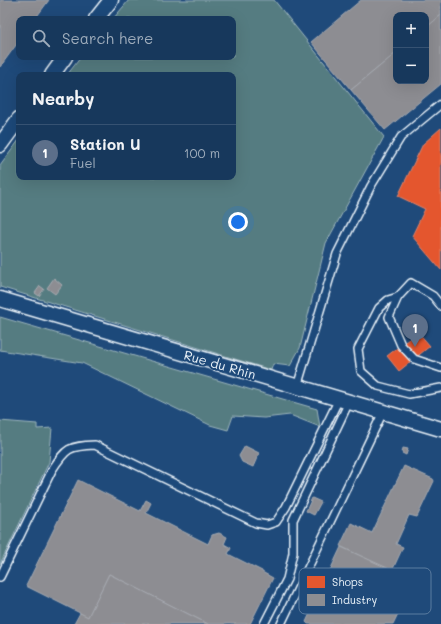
<!DOCTYPE html>
<html lang="en">
<head>
<meta charset="utf-8">
<style>
  :root { --surface:#17385c; --page:#244365; --text:#f1f3f6; --muted:#9eacbb; --line:#365272; --accent:#8abfa5 }
  body { margin:0; font-family:Mali,sans-serif; background:var(--page); color:var(--text) }
  .controls { position:absolute; right:12px; top:12px; display:grid; overflow:hidden; border-radius:8px; box-shadow:0 4px 16px #0002 }
  .controls button { width:36px; height:36px; display:grid; place-items:center; padding:0; border:0; border-bottom:1px solid var(--line); background:var(--surface); color:var(--text); font:20px sans-serif }
  .you { position:absolute; left:238px; top:222px; width:14px; height:14px; margin:-10px; border:3px solid #fff; border-radius:50%; background:#1a73e8; box-shadow:0 0 0 6px #1a73e833 }
  .badge { display:grid; place-items:center; width:26px; height:26px; border-radius:50%; background:var(--accent); color:#fff; font-size:13px; font-weight:700 }
  .pin { position:absolute; translate:-50% -33px; filter:drop-shadow(0 1px 2px #0008) }
  .pin::after { content:''; position:absolute; top:21px; width:14px; height:12px; background:inherit; clip-path:polygon(0 0,100% 0,50% 100%) }
  .list { margin:0; padding:0; list-style:none }
  h2 { display:flex; justify-content:space-between; align-items:center; height:52px; margin:0; padding:0 16px; font-size:17px }
  h2 small { font-size:13px; font-weight:400; color:var(--muted) }
  .list li { display:grid; grid-template-columns:26px 1fr auto; gap:12px; align-items:center; box-sizing:border-box; height:56px; padding:0 16px; border-top:1px solid var(--line) }
  .list b { display:block; font-size:15px; white-space:nowrap }
  .list p { margin:0; font-size:13px; white-space:nowrap; color:var(--muted) }
  .list em { font-size:13px; font-style:normal; color:var(--muted) }
  .icon { flex:none; width:22px; height:22px; fill:none; stroke:currentColor; stroke-width:2; stroke-linecap:round; stroke-linejoin:round }
  .map { position:relative; flex:none; width:441px; height:624px; overflow:hidden }
  .search { position:absolute; background:var(--surface); box-shadow:0 4px 16px #0002; left:16px; top:16px; width:220px; height:44px; display:flex; align-items:center; gap:10px; box-sizing:border-box; padding:0 14px; border-radius:8px; color:var(--muted); font-size:15px }
  .panel { position:absolute; background:var(--surface); box-shadow:0 4px 16px #0002; left:16px; top:72px; width:220px; height:108px; border-radius:8px }
  .map>svg:first-child { display:block }
</style>
</head>
<body>
<div class="map">
<svg width="441" height="624" viewBox="0 0 441 624">
  <rect width="100%" height="100%" fill="#1f4a7a"/>
  <filter id="ink" filterUnits="userSpaceOnUse"><feTurbulence type="fractalNoise" baseFrequency=".025" numOctaves="2"/><feDisplacementMap in="SourceGraphic" scale="8" xChannelSelector="R" yChannelSelector="G"/><feConvolveMatrix kernelMatrix="1 2 1 2 8 2 1 2 1" color-interpolation-filters="sRGB"/></filter>
  <g filter="url(#ink)">
    <g fill="#547b81" stroke="#9eb6bc">
      <polygon points="129,0 274,0 384,137 326,243 300,348 290,366 273,364 271,370 0,287 0,166 19,140 19,177 233,177 233,75 67,75 81,57 233,57 233,19 113,19"/>
      <polygon points="0,317 317,409 320,427 290,415 264,418 233,416 228,430 210,425 82,363 0,350"/>
      <polygon points="0,421 37,424 37,429 52,428 49,462 0,564"/>
    </g>
    <g fill="#e4572e" stroke="#e5856b">
      <polygon points="441,128 441,270 412,236 425,209 398,196 423,144"/>
      <polygon points="418,332 430,346 399,371 387,356"/>
    </g>
    <g fill="#8d8d92" stroke="#a8abb1">
      <polygon points="0,0 49,0 35,19 19,19 19,41 0,67"/>
      <polygon points="361,0 441,0 441,15 426,28 426,15 396,15 396,53 351,90 311,42"/>
      <polygon points="441,15 441,84 385,130 351,90 396,53 396,81 426,81 426,28"/>
      <polygon points="54,278 62,285 55,294 47,288"/>
      <polygon points="40,286 44,289 39,296 35,293"/>
      <polygon points="245,446 259,453 253,467 242,462 239,456"/>
      <polygon points="403,448 408,449 406,455 402,453"/>
      <polygon points="404,466 433,479 434,481 417,517 409,515 396,544 403,547 392,571 340,546 351,523 372,533"/>
      <polygon points="78,480 140,511 146,500 151,503 146,513 208,544 212,535 219,533 227,537 224,544 231,548 228,554 262,571 262,572 273,578 250,624 208,624 109,574 88,617 26,586"/>
      <polygon points="312,498 321,502 314,515 306,511"/>
      <polygon points="341,547 414,580 393,624 308,624 306,622"/>
      <polygon points="109,574 208,624 74,624 80,613 88,617"/>
    </g>
    <g fill="none" stroke-linecap="round" stroke-linejoin="round">
      <defs>
        <g id="lane">
          <polyline points="398,297 388,300 379,308 358,349 361,371 378,386 409,394 441,388"/>
          <polyline points="441,306 433,296 411,283 398,297 389,317 401,345 414,359 441,368"/>
          <polyline points="297,387 337,254 371,186 401,137 441,104"/>
          <path d="M0,577L52,470C66,448 69,446 95,445L256,523L267,525L276,522L286,507L339,399"/>
          <polyline points="264,624 287,579 293,553 293,520 349,402"/>
          <polyline points="281,624 383,412"/>
        </g>
        <g id="street">
          <polyline points="96,19 111,0"/>
          <polyline points="52,75 65,57"/>
          <polyline points="0,145 19,119"/>
          <polyline points="0,299 441,429"/>
        </g>
      </defs>
      <use href="#lane" stroke="#e8f1f8" stroke-width="10"/>
      <use href="#street" stroke="#e8f1f8" stroke-width="17"/>
      <use href="#lane" stroke="#1f4a7a" stroke-width="7"/>
      <use href="#street" stroke="#1f4a7a" stroke-width="14"/>
    </g>
  </g>
  <g text-anchor="middle" dominant-baseline="central" stroke-width="4" stroke-linejoin="round" paint-order="stroke">
    <g font-size="13" fill="#e8f1f8" stroke="#1f4a7a">
      <text transform="translate(220 364) rotate(16)">Rue du Rhin</text>
    </g>
  </g>
  <rect x="299" y="568" width="132" height="46" rx="6" fill="#1f4a7a" stroke="#5b7ca0" stroke-width="1"/>
  <rect x="307" y="576" width="18" height="12" fill="#e4572e"/>
  <rect x="307" y="594" width="18" height="12" fill="#8d8d92"/>
  <g font-size="11" fill="#e8f1f8">
    <text x="332" y="586">Shops</text>
    <text x="332" y="604">Industry</text>
  </g>
</svg>
<div class="controls">
<button>+</button>
<button>−</button>
</div>
<div class="you"></div>
<div class="pin badge" style="left:415px;top:347px;background:#5c6f8a">1</div>
<div class="search"><svg class="icon" aria-label="search" viewBox="0 0 24 24"><circle cx="10" cy="10" r="6"/><path d="M15 15l6 6"/></svg>Search here</div>
<section class="panel">
<h2>Nearby<small></small></h2>
<ul class="list">
<li><span class="badge" style="background:#5c6f8a">1</span><div><b>Station U</b><p>Fuel</p></div><em>100 m</em></li>
</ul>
</section>
</div>
</body>
</html>
